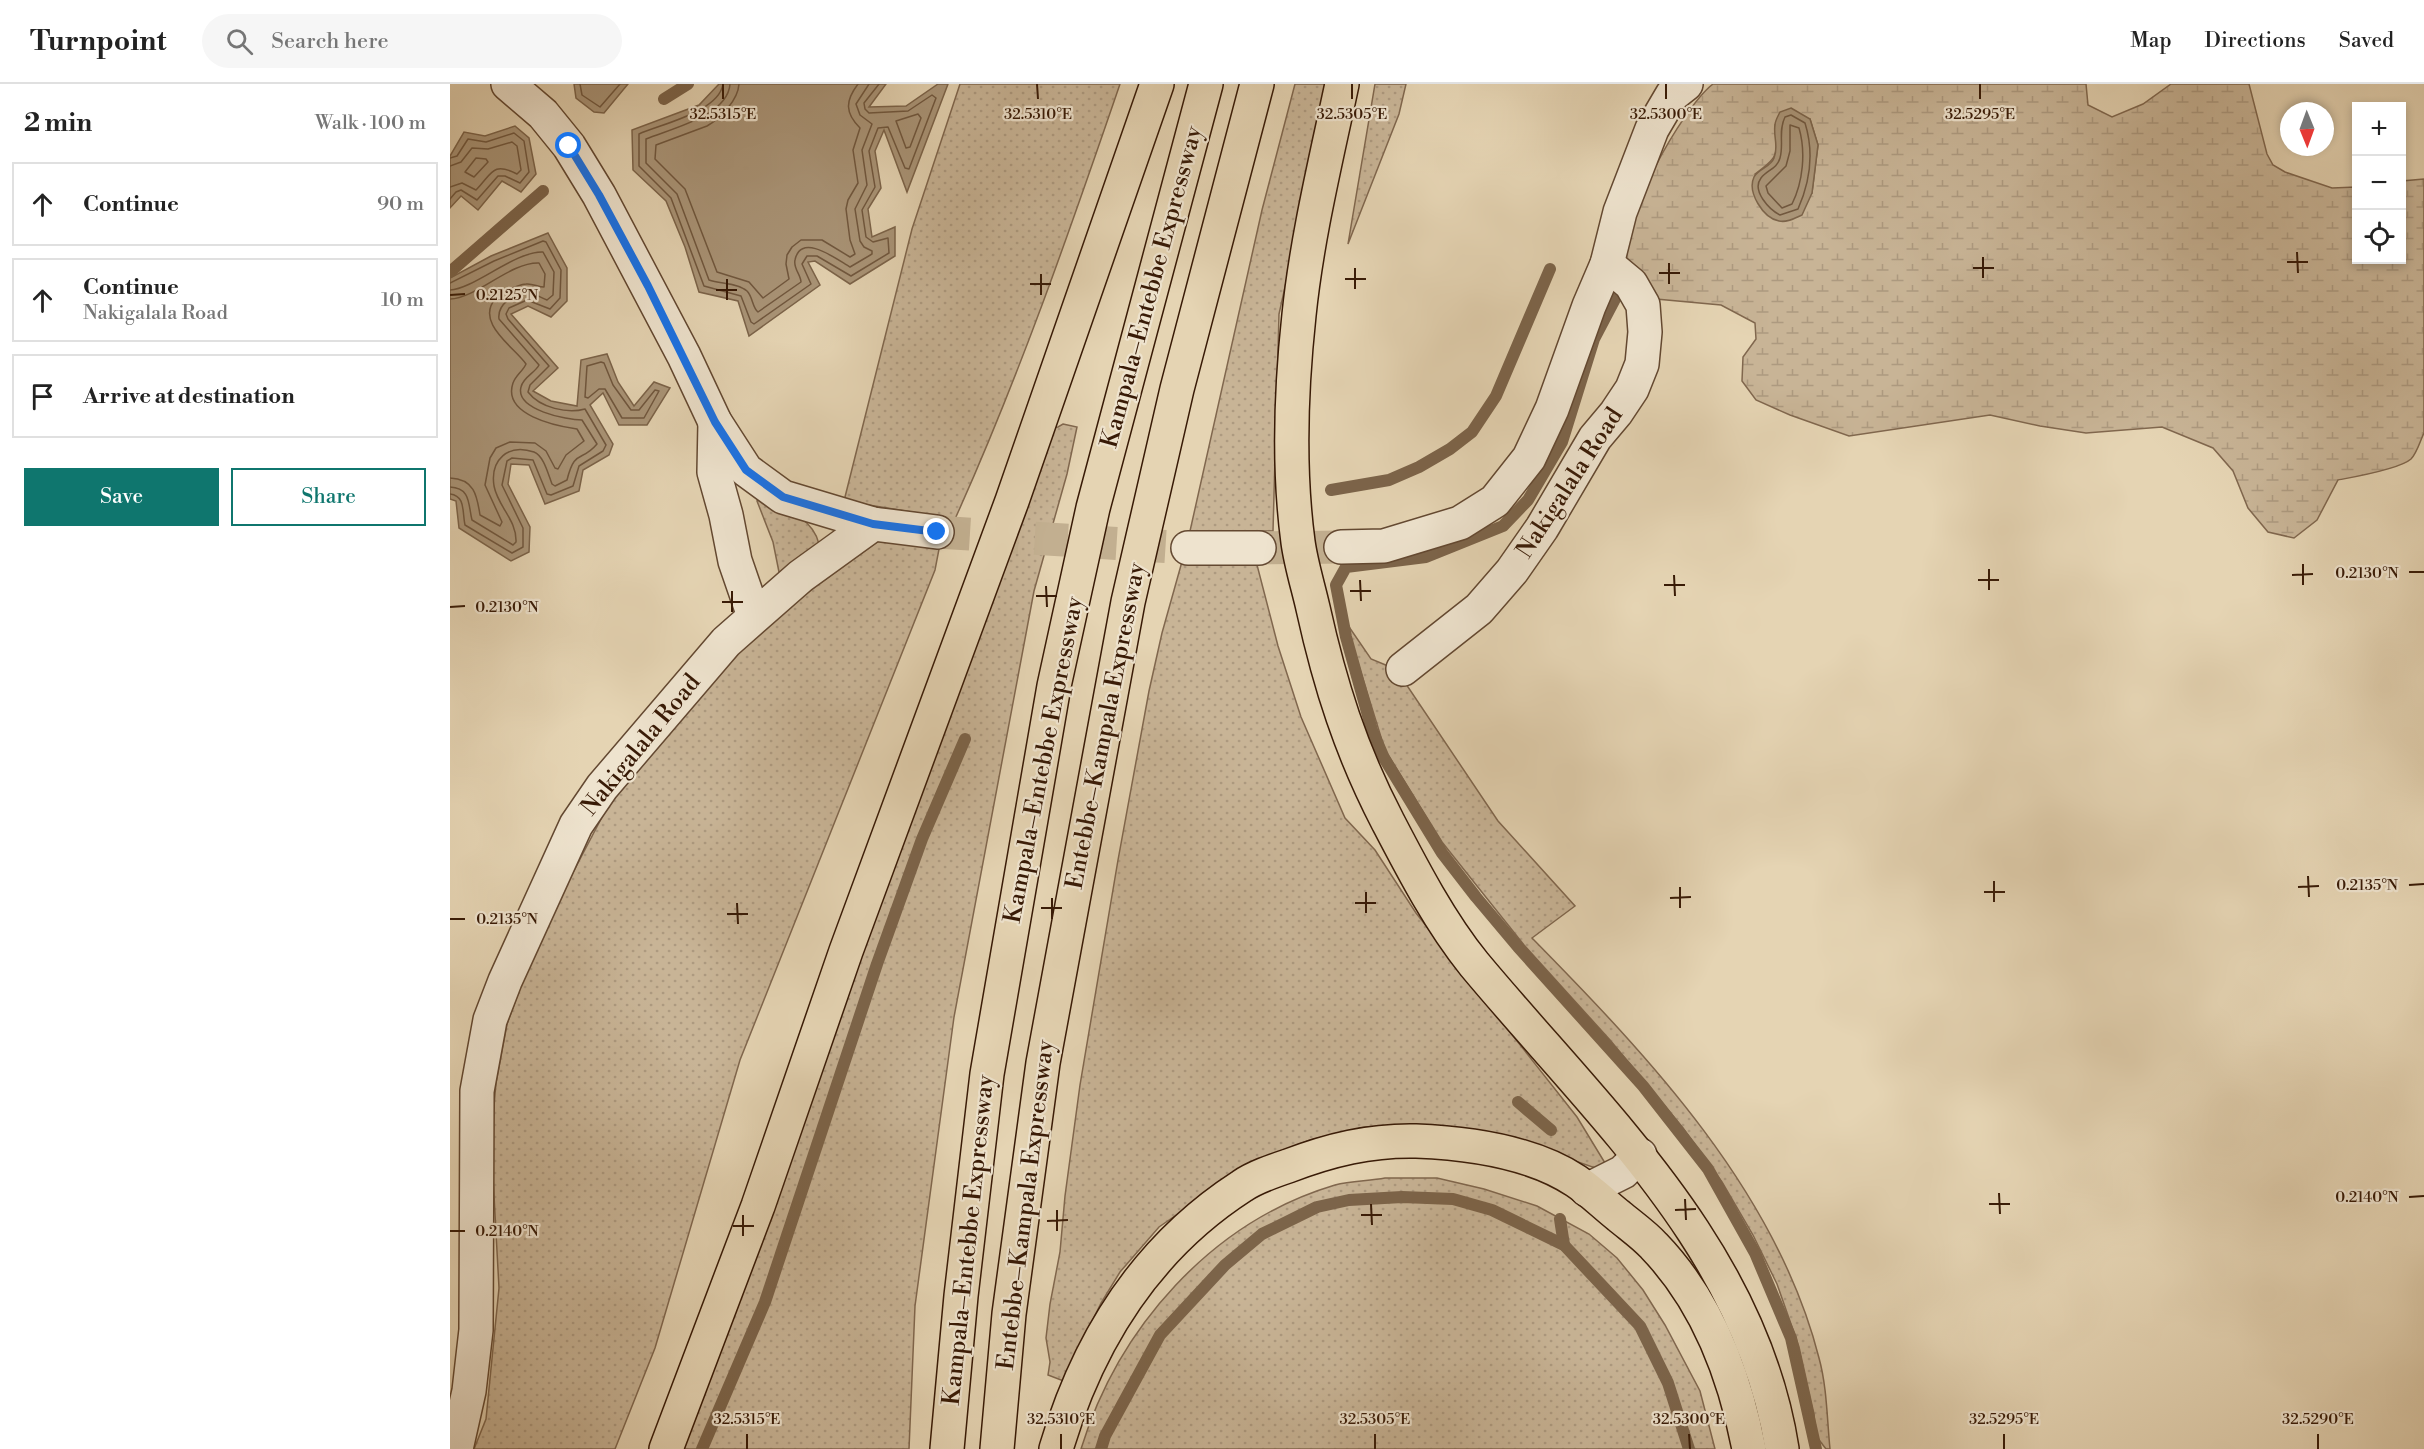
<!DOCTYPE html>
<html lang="en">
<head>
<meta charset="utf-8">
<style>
  :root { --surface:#fff; --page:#f6f6f6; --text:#222; --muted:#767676; --line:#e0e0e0; --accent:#0f766e }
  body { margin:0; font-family:"Libre Bodoni",serif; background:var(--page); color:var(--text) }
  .controls { position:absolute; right:18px; top:18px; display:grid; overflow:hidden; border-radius:0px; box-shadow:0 3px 9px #0003 }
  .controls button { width:54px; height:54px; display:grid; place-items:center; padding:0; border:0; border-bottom:2px solid var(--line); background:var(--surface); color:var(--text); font:30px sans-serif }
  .compass { position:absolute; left:1830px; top:18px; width:54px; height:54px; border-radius:50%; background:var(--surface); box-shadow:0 3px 9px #0003; rotate:179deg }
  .stop { position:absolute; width:18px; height:18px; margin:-14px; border:4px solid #1a73e8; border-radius:50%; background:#fff }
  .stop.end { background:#1a73e8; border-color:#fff; box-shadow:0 2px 6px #0008 }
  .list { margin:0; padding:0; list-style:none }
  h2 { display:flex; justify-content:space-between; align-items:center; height:78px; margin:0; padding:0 24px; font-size:26px }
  h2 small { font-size:20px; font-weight:400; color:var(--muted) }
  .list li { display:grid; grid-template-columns:39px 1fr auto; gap:18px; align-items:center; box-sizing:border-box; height:84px; margin:0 12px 12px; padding:0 12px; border:2px solid var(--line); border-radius:0px }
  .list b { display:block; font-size:22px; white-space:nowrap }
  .list p { margin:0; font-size:20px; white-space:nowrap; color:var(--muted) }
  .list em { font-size:20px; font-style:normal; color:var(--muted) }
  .actions { display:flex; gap:12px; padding:18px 24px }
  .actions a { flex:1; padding:14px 0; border:2px solid var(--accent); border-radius:0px; text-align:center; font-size:21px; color:var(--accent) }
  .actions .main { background:var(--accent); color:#fff }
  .icon { flex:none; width:33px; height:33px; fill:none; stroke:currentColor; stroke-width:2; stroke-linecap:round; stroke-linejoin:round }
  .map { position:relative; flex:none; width:1974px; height:1365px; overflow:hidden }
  header { display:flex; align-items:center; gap:36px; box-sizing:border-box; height:84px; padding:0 30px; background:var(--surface); border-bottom:2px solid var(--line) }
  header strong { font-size:28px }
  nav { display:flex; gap:33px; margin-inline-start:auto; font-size:21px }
  .search { width:420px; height:54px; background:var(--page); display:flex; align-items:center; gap:15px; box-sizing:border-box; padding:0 21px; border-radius:33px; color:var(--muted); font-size:22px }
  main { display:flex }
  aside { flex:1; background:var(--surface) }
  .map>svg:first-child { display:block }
</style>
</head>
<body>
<header>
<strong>Turnpoint</strong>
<div class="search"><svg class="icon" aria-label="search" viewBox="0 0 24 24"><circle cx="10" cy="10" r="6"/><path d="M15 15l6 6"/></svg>Search here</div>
<nav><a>Map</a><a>Directions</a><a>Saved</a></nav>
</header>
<main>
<aside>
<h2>2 min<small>Walk · 100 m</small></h2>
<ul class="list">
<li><svg class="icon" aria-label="ahead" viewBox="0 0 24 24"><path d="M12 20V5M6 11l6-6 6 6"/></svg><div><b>Continue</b></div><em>90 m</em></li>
<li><svg class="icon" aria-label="ahead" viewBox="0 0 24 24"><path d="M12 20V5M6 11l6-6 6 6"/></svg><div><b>Continue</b><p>Nakigalala Road</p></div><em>10 m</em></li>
<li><svg class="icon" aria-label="arrive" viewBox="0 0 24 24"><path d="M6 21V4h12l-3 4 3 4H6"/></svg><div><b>Arrive at destination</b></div></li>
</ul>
<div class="actions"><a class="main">Save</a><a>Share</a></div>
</aside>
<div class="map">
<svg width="1974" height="1365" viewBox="0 0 1974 1365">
  <defs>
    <pattern id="grass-dots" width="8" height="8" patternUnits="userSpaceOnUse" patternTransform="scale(1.5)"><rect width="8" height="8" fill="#c8b496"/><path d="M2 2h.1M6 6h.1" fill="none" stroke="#ad9a80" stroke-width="1.8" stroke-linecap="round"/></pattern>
    <pattern id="wetland-marsh" width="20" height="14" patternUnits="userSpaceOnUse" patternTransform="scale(1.5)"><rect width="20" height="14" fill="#c8b496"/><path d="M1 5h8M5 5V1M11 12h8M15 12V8" fill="none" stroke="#ad9a80"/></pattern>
  </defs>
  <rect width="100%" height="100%" fill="#e5d4b3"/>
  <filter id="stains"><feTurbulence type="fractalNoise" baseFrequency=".00333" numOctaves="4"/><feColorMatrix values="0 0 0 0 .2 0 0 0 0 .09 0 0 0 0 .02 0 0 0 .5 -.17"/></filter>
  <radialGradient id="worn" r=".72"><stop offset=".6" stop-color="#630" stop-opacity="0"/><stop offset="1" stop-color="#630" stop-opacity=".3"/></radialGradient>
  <g fill="url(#grass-dots)" stroke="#80674e" stroke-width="1.5">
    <path d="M510,0H670C620,146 569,293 505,435L394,417L462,145Z"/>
    <polygon points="845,0 880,0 829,230 823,447 740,447 812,126"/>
    <polygon points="925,0 956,0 949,30 898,160"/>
    <polygon points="613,340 627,343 617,390 584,507 504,933 465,1222 459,1365 232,1365 597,344 608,343"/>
    <path d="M309,411C331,422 363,433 369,460L335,489L329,488L323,458L307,417Z"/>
    <polygon points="429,457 490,460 485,486 290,976 205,1264 165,1365 24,1365 36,1335 49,1204 41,1056 46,999 57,940 88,855 160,718 279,572 349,515"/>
    <polygon points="733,474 806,477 828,562 851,633 895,734 925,766 966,829 1127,1033 1155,1079 1154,1087 1053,1052 1012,1044 963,1041 915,1043 860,1056 805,1077 709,1143 670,1188 651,1219 634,1254 619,1299 598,1291 600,1278 596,1254 600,1220 610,1168 615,1112 630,1001 668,776 699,607 712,549"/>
    <path d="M895,537L921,575L938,582L956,600L1048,737L1125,822L1082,854C1199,973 1327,1108 1369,1274C1377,1303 1377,1335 1380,1365H1376L1366,1352L1364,1330L1349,1263L1327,1200L1303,1151L1272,1098L1233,1044L1160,956L1074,861L992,758L935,666Z"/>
    <path d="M935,1094H987L1034,1105L1087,1122L1139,1150L1167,1174L1193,1206L1215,1241L1250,1307L1265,1365H631C668,1244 761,1138 885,1101C901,1097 919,1097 935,1094Z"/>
  </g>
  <path fill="url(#wetland-marsh)" stroke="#80674e" stroke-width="1.5" fill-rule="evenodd" d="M1263,0H1636L1638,21L1662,33L1693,20L1721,0H1799L1817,70L1823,81L1835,88L1882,104L1906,103V176H1952V97L1974,95V349C1970,357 1967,369 1961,375C1950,385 1904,393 1888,396L1867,436L1844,454L1818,448L1798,424L1783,387L1763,364L1712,343L1636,349L1590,342L1540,331L1399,352L1340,331L1306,316L1292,297L1293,273L1306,255L1305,239L1271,221L1206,215C1199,207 1179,188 1177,179C1167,140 1232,24 1263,0ZM1360,35L1368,61L1362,109L1305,90C1330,72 1327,71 1325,41Z"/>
  <g fill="#aa9578" stroke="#7c644a" stroke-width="1.5">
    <polygon points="124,0 178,0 154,29 144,28 126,14"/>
    <polygon points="269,0 436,0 419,23 456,22 488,0 498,0 457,108 434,46 425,67 431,104 418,125 422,153 445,143 445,172 400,200 365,177 358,178 370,201 299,252 288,217 249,208 235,163 216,117 183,86 182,46 249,21"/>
    <path d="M1341,24L1360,35L1368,61L1362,109L1352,131C1345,134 1337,139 1329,137C1313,134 1297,108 1304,93C1308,85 1321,83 1324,74C1329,63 1323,52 1325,41C1325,37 1328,32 1330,28Z"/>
    <polygon points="65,42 79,54 86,90 71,108 52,97 28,126 11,112 0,124 0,72 14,48 35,52"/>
    <polygon points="98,149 117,184 117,217 101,233 78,222 61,230 108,284 83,307 101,317 127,322 131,276 157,270 168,298 184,322 204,298 220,304 197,341 169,341 153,309 140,321 163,360 159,371 133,386 129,407 95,420 79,381 61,380 58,400 80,443 79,468 61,477 9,444 6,417 0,415 0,194 41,172"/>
  </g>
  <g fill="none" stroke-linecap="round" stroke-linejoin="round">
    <g stroke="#71583f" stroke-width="1.5">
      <polyline points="130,0 132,11 150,23 170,0"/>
      <path d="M273,0C269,28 211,40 189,50V82L221,114L254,202L291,212L301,238L304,240L361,200L352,180L357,172H367L401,192L439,169L438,154L423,158L416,153L412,126L425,103L419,67L428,44L438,43L455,84L459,85L486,14L482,11L458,27L419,29L415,25L414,19L429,0"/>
      <path d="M280,0C278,32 220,45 196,55V79L227,110L259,196C270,200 288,199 297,207C303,213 302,223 308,228L351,198C351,191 343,184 345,176C351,147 389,177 400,183L422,170V167L414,163L410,157L405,125L417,101L412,66L422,40L410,31L406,20L419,0"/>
      <path d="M289,0C288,16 271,34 257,42L206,61L205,75L235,105L267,188L299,198L313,214L339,195L336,180L337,171L342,163L351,156H372L400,173L405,170L400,156L396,125L398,116L408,99L403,66L410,44C395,29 395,17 408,0"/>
      <polygon points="468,30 471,34 460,63 456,64 446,37"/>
      <path d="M1341,31L1355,39C1364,68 1360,98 1348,125L1330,131C1320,126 1301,107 1311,94C1317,86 1327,85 1330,74C1334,60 1328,47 1335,33Z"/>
      <path d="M1340,41L1349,44C1356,68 1353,98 1342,120L1332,124L1318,109L1316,102L1336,82L1340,67Z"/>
      <polyline points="0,74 7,72 18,55 36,58 64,49 74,57 79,88 70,99 55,92 48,92 27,116 11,106 6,108 0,115"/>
      <polygon points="26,74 36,75 38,78 24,93 15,88"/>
      <path d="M0,82L11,78L22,64L38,65L62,58L67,62L71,86L67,90C42,77 42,90 26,106L12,99L0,103"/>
      <path d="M0,199L44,177L93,157L96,158L111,186L110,214L100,225L77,216L59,224L56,230L58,235L99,282L80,301L78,308C90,324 118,330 135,325L156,361L153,367L129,382L123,402L101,411L97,410L83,376L62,374L57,377L52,401L73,444V463L62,469L15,441C12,428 16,412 0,410"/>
      <path d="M0,206C24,205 65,167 93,168L104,188L103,211L97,216C91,214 85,209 78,209C64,208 47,221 49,235L89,281C85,289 73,293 71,303C65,326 117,336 132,336L147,360C131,379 125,364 117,396L105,402L102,400C98,390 94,372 84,368C58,359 40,376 44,402C48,423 67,436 66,458L63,461L22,436C18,420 21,404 0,403"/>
      <path d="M0,215C27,214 60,178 89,179L95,190L94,203C88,203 82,199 76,200C67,201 52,208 46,214C24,238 64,263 76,280C73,287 66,291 63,299C52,331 106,342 127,345L134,357L116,371L108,385L105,384L96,367L85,359L60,358L46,364L40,374L35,401L52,438L50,442L30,431C27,411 24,395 0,394"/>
      <polygon points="151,278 154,279 163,301 181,326 189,326 205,306 209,307 194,334 172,334 155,305 149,305 138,314 135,313 137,282"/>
    </g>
    <g stroke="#7c644a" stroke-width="12">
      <polyline points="214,15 238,0"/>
      <polyline points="0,188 93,107"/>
      <polyline points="1165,215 1144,255 1112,358 1078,416 1053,442 976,473 896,483 886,501 896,553 922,646 934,674 992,769 1026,813 1068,863 1193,1002 1258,1085 1305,1169 1341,1254 1366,1365"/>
      <polyline points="881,406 939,396 969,383 1000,365 1022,348 1046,312 1100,185"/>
      <polyline points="1068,1018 1101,1046"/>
      <polyline points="1110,1135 1114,1161"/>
      <polyline points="252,1365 315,1218 427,880 472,755 515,655"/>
      <polyline points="651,1365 655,1352 710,1251 775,1181 812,1150 867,1123 899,1116 952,1113 1003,1115 1042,1126 1114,1161 1190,1242 1218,1299 1239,1365"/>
    </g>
    <g stroke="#c2af90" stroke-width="33" stroke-dasharray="33 16" stroke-linecap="butt">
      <polyline points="487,448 738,464"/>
      <polyline points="809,464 891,463"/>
    </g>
    <defs>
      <g id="minor">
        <polyline points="58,0 93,30 119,62 149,111 234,272 265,338 296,386 333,413 423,440 487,448"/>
        <polyline points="265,338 264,388 276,431 285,477 304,532"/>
        <polyline points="891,463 934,462 1010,439 1045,417 1079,374 1102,325 1139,222 1157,180 1170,128 1202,45 1222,11 1236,0"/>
        <polyline points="738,464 809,464"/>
        <polyline points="953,585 1029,525 1062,487 1092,444 1145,354 1166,329 1182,305 1192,280 1195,248 1193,221 1181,200 1157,180"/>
        <polyline points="1137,1106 1173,1088 1190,1071"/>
        <polyline points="6,1365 19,1307 26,1246 27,1007 40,936 55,897 126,741 152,703 276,558 351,492 423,440"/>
      </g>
      <g id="highway">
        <path d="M892,0C876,76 857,153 849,231C841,305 838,383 848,458C851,480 858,502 863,524C880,601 901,667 938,738C963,786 990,838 1024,880C1147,1028 1301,1165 1332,1365"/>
        <polyline points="216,1365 308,1122 396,867 562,417 707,0"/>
        <polyline points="497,1365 511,1212 537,990 604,602 643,424 756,0"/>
        <polyline points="547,1365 559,1230 593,979 678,518 727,305 807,0"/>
        <path d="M606,1365C638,1257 696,1164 792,1102C805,1093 823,1087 838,1082C880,1066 920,1056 966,1057C1017,1059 1082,1068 1126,1097C1141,1107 1155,1121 1169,1132C1181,1142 1194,1151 1204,1162C1257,1217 1285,1292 1299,1365"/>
      </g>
    </defs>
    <use href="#minor" stroke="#634831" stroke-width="36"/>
    <use href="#highway" stroke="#381a06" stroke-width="36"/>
    <use href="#minor" stroke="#eee3ce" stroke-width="33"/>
    <use href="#highway" stroke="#e5d4b3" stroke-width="33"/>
  </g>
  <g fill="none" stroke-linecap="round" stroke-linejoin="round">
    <polyline stroke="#1a73e8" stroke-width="8" points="119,62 149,111 198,202 265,338 296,386 333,413 423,440 487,448"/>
  </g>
  <path fill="none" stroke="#381a06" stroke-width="2" d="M273,0V15M587,0L588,15M902,0V15M1216,0V15M1530,0V15M1847,168L1848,189M1533,173V194M1837,178H1858M1219,179V200M905,184V205M1523,184H1544M1209,189H1230M591,190V211M277,195V216M895,195H916M580,200H601M266,206H287M0,211L15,210M1853,480V501M1539,485V506M1959,488H1974M1224,491L1225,512M1842,491L1863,490M910,496L911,517M1528,496H1549M1214,501H1235M596,502L597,523M282,507V528M900,507H921M586,512H607M272,518H293M0,523L15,522M1858,792L1859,813M1544,797V818M1959,801L1974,800M1230,803V824M1848,803L1869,802M916,808V829M1534,808H1555M602,814V835M1220,814L1241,813M287,819L288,840M905,819H926M591,824H612M277,830H298M0,835H15M1549,1109L1550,1130M1959,1113L1974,1112M1235,1115L1236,1136M921,1120L922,1141M1539,1120H1560M607,1126V1147M1225,1126L1246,1125M293,1131V1152M911,1131H932M597,1137L618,1136M283,1142H304M0,1147H15M297,1350V1365M611,1350V1365M925,1350V1365M1239,1350L1240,1365M1554,1350V1365M1868,1350V1365"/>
  <g text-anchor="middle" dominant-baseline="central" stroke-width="4.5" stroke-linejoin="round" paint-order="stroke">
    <g font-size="24" fill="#381a06" stroke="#eee3ce">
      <text transform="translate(702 203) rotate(-75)">Kampala–Entebbe Expressway</text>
      <text transform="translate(1120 399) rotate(-57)">Nakigalala Road</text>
      <text transform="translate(656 642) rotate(-79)">Entebbe–Kampala Expressway</text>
      <text transform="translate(191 661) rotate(-51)">Nakigalala Road</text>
      <text transform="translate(594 676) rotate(-79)">Kampala–Entebbe Expressway</text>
      <text transform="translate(576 1121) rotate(-83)">Entebbe–Kampala Expressway</text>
      <text transform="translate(519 1156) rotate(-84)">Kampala–Entebbe Expressway</text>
    </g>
  </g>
  <g font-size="15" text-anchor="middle" fill="#381a06" stroke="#eee3ce" stroke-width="4.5" stroke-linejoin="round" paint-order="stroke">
    <text x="273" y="35">32.5315°E</text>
    <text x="588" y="35">32.5310°E</text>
    <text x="902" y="35">32.5305°E</text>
    <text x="1216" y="35">32.5300°E</text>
    <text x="1530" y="35">32.5295°E</text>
    <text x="57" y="216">0.2125°N</text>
    <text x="1917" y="494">0.2130°N</text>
    <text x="57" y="528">0.2130°N</text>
    <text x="1917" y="806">0.2135°N</text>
    <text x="57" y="840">0.2135°N</text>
    <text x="1917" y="1118">0.2140°N</text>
    <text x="57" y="1152">0.2140°N</text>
    <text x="297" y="1340">32.5315°E</text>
    <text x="611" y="1340">32.5310°E</text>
    <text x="925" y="1340">32.5305°E</text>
    <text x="1239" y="1340">32.5300°E</text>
    <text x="1554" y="1340">32.5295°E</text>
    <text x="1868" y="1340">32.5290°E</text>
  </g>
  <rect width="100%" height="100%" filter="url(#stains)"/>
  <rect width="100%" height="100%" fill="url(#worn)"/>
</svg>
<div class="controls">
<button>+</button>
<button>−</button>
<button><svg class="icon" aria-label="locate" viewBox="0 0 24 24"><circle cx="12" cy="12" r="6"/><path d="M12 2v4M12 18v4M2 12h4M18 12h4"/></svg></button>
</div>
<svg class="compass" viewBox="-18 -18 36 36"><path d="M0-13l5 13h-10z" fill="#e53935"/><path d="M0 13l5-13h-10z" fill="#767676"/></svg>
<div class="stop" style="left:119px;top:62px"></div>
<div class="stop end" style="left:487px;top:448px"></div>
</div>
</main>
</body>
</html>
